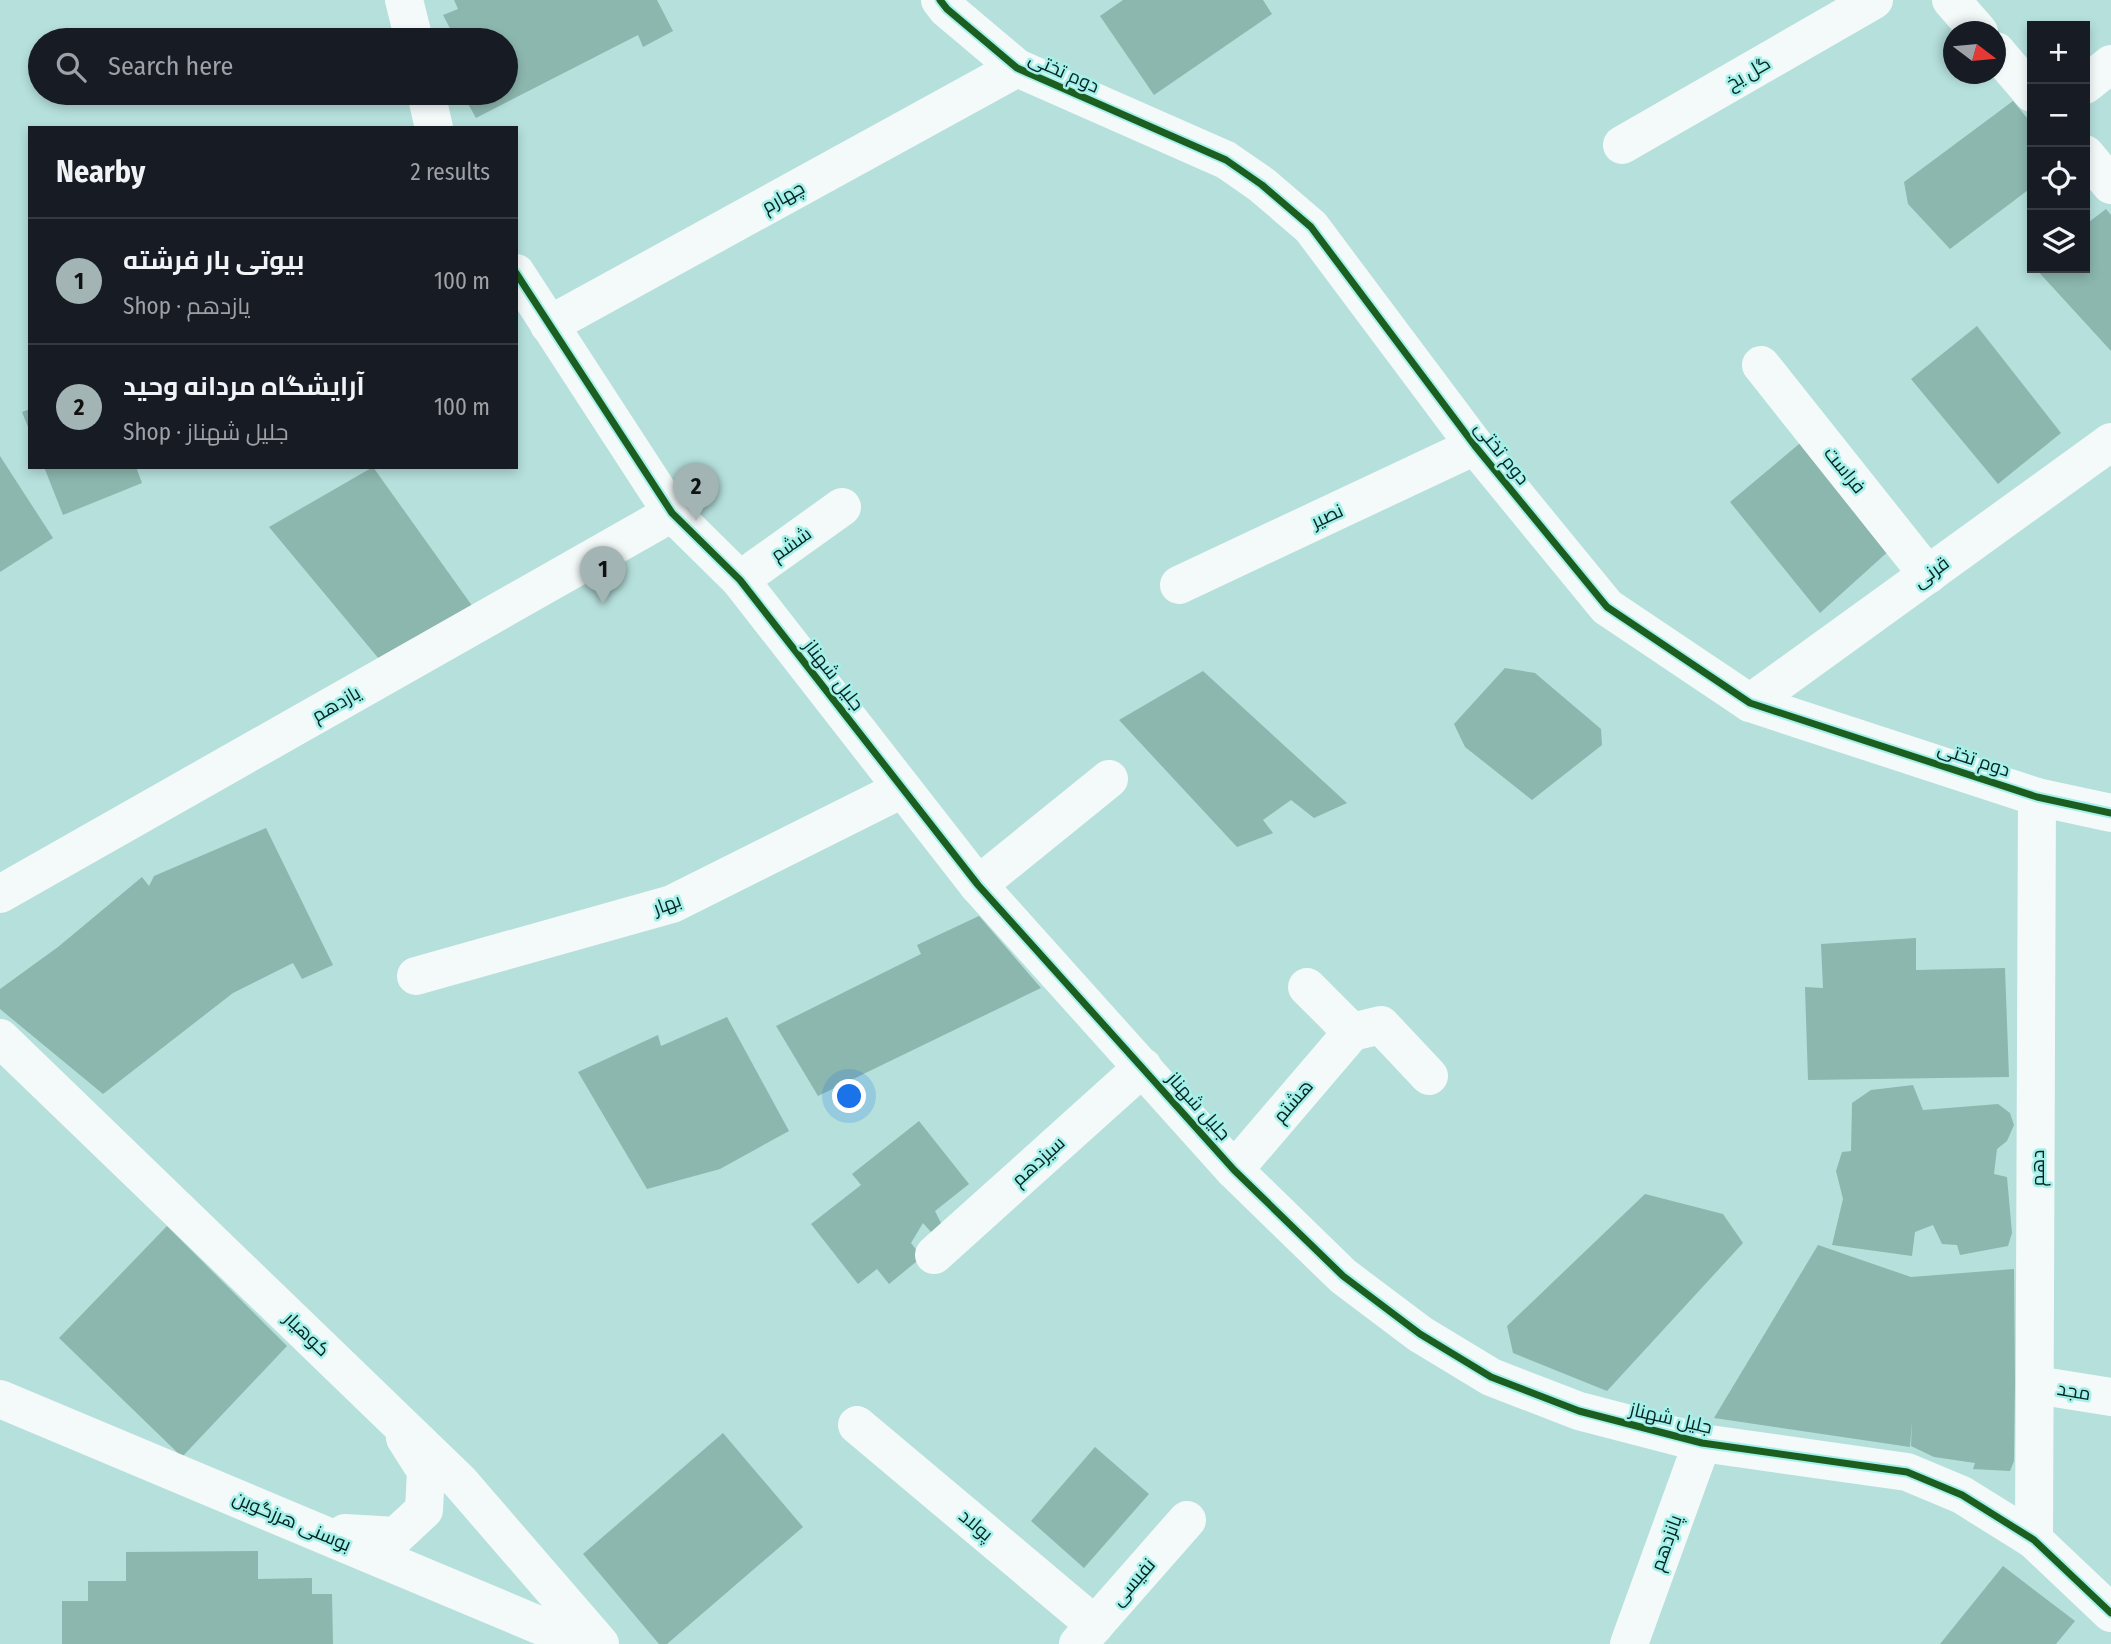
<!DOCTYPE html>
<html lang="en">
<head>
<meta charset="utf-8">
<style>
  :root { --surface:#171b24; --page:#242831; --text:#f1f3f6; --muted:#9ea1a6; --line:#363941; --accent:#a2b4b4 }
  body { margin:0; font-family:"Fira Sans Condensed",Cairo,sans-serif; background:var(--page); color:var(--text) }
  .controls { position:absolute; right:21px; top:21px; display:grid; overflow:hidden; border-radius:0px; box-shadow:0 4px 10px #0003 }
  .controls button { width:63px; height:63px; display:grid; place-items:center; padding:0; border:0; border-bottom:2px solid var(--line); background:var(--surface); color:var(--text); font:35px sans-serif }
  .compass { position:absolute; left:1943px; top:21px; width:63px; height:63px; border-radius:50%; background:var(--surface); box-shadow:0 4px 10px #0003; rotate:106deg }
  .you { position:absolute; left:850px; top:1097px; width:24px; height:24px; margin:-18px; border:5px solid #fff; border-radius:50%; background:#1a73e8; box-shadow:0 0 0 10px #1a73e833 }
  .badge { display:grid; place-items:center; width:46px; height:46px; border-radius:50%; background:var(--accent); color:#111; font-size:23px; font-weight:700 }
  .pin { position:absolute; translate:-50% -58px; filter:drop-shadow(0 2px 4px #0008) }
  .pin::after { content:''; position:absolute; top:37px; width:24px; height:21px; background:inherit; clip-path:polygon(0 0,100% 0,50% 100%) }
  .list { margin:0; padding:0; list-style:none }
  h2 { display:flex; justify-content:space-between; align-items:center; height:91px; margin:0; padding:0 28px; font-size:30px }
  h2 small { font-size:23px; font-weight:400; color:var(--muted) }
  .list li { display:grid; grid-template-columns:46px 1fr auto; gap:21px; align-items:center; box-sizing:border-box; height:126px; padding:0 28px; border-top:2px solid var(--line) }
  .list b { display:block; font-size:26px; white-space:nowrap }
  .list p { margin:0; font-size:23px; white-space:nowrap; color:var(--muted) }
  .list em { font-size:23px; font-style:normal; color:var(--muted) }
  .icon { flex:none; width:38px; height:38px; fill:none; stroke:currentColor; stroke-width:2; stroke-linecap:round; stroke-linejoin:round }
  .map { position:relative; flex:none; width:2111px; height:1644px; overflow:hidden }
  .search { position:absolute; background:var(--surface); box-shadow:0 4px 10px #0003; left:28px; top:28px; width:490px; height:77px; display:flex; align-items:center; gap:18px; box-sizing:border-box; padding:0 24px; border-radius:38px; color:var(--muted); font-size:26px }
  .panel { position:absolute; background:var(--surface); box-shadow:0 4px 10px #0003; left:28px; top:126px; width:490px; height:343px; border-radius:0px }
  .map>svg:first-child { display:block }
</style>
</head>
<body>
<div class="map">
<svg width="2111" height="1644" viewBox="0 0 2111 1644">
  <rect width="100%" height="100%" fill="#b6e0dc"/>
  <g fill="#8cb7ae">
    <polygon points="454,0 657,0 673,31 643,47 638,35 476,118 462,93 506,93 506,40 456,40 443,15 458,9"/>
    <polygon points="1123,0 1263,0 1272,14 1154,95 1100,16"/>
    <polygon points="2013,101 2032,124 2032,187 1950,249 1908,204 1904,182"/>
    <polygon points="2106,209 2111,215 2111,351 2035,268 2085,268 2085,225"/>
    <polygon points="1977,326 2061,433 1998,484 1911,379"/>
    <polygon points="30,409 30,432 22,412"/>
    <polygon points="1805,439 1892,548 1820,613 1730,502"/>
    <polygon points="0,456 53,538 0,572"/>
    <polygon points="44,467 136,467 142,483 63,515"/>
    <polygon points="373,467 478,614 379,659 269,527"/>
    <polygon points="1505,668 1535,673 1601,729 1602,745 1532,800 1465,747 1454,724"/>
    <polygon points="1203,671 1347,803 1314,818 1291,800 1263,820 1273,833 1237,847 1119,720"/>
    <polygon points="266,828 333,965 302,979 293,963 233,993 103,1094 0,1009 0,989 58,947 142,877 149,886 154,876"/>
    <polygon points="979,916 1041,988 818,1096 776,1026 921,954 917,945"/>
    <polygon points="1916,938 1916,970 2005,968 2009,1077 1808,1080 1805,987 1823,988 1821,944"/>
    <polygon points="727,1017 789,1131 720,1169 647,1189 578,1072 658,1035 661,1046"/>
    <polygon points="1913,1085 1923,1110 1998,1104 2010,1113 2014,1125 2007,1141 1997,1149 1994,1174 2007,1177 2012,1233 2008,1246 1960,1255 1957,1245 1942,1244 1933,1225 1915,1232 1912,1256 1832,1245 1843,1199 1836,1171 1842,1152 1851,1151 1852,1103 1871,1090"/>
    <polygon points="919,1121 969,1184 935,1211 943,1227 931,1232 923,1223 911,1243 922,1257 889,1284 877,1269 858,1284 811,1224 861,1185 852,1174"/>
    <polygon points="1645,1194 1723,1214 1743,1243 1607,1391 1513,1353 1507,1326"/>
    <polygon points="167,1226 287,1346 182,1457 59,1338"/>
    <polygon points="1818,1245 1911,1277 2014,1269 2015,1383 2014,1461 2010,1471 1973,1469 1975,1463 1934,1457 1911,1446 1912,1421 1910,1447 1714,1418"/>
    <polygon points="723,1433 803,1527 667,1644 659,1644 583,1554"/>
    <polygon points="1095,1447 1149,1494 1084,1568 1031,1521"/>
    <polygon points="258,1551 258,1579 312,1578 312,1594 332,1594 333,1644 62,1644 62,1601 88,1601 88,1581 126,1581 126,1552"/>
    <polygon points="2003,1566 2075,1621 2056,1644 1940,1644"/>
  </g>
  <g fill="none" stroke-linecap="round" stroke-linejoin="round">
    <g stroke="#f4fafa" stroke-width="38">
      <polyline points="404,0 414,40"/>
      <polyline points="940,0 947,9 1017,68 1226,160 1262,185 1311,227 1475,446 1607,607 1750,703 2037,797 2111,813"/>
      <polyline points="1951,0 1979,32"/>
      <polyline points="1996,51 2032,93"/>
      <polyline points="2085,85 2111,64"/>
      <polyline points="426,93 434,128"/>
      <polyline points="1622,145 1874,0"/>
      <polyline points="2085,154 2111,185"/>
      <polyline points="516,273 672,513 740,580 978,885 1234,1170 1343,1276 1420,1334 1491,1377 1579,1411 1702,1443 1907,1472 1962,1495 2034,1540 2111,1613"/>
      <polyline points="549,325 1017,68"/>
      <polyline points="1761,365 1928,575"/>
      <polyline points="740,580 842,507"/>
      <polyline points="1179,585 1475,446"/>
      <polyline points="1750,703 2111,442"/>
      <polyline points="978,885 1109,779"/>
      <polyline points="0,894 672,513"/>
      <polyline points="416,976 672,904 902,789"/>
      <polyline points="1307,987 1352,1032 1381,1025 1429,1076"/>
      <polyline points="0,1038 460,1482 600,1644"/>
      <polyline points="1234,1170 1352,1032"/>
      <polyline points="934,1255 1143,1067"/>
      <polyline points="2036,1385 2111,1397"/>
      <polyline points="0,1399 584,1644"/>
      <polyline points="857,1425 1095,1625"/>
      <polyline points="345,1533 396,1536 424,1510 426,1471 405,1438"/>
      <polyline points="2034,1540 2037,797"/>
      <polyline points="1078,1644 1187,1520"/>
      <polyline points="1629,1644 1702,1443"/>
    </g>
    <defs>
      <g id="cycleway">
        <polyline points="940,0 947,9 1017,68 1226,160 1262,185 1311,227 1475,446 1607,607 1750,703 2037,797 2111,813"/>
        <polyline points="516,273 672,513 740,580 978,885 1234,1170 1343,1276 1420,1334 1491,1377 1579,1411 1702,1443 1907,1472 1962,1495 2034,1540 2111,1613"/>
      </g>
    </defs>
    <use href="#cycleway" stroke="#a5f1ea" stroke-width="11"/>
    <use href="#cycleway" stroke="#1b5e20" stroke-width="7"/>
  </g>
  <g text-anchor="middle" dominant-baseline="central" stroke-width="5" stroke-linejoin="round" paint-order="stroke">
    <g font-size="19" fill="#032422" stroke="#a5f1ea">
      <text transform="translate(1064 72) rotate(24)">دوم تختی</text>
      <text transform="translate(1748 73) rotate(-30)">گل یخ</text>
      <text transform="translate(783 197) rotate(-29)">چهارم</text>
      <text transform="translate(1502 453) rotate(51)">دوم تختی</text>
      <text transform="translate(1845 470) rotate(51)">فراست</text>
      <text transform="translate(1327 516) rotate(-25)">نصیر</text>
      <text transform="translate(791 544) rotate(-35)">ششم</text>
      <text transform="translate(1931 572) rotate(-36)">قرنی</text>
      <text transform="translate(834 675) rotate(52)">جلیل شهناز</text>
      <text transform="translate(336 704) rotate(-30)">یازدهم</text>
      <text transform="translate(1974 759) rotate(18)">دوم تختی</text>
      <text transform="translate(667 904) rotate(-20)">بهار</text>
      <text transform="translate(1293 1101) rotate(-49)">هشتم</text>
      <text transform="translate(1199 1106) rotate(48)">جلیل شهناز</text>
      <text transform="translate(1038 1161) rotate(-42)">سیزدهم</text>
      <text transform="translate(2037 1168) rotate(-90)">دهم</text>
      <text transform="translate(307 1334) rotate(44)">کوهیار</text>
      <text transform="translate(2074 1391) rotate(10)">مجد</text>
      <text transform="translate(1671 1418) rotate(13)">جلیل شهناز</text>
      <text transform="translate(292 1521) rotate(23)">بوسنی هرزگوین</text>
      <text transform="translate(976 1525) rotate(40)">پولاد</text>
      <text transform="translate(1666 1543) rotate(-70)">پانزدهم</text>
      <text transform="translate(1133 1582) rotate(-49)">نفیسی</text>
    </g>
  </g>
</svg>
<div class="controls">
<button>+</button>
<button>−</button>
<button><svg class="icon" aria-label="locate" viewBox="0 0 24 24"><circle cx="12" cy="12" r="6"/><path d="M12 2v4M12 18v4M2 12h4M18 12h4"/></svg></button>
<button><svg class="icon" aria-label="layers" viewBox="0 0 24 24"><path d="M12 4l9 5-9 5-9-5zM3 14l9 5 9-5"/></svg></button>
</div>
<svg class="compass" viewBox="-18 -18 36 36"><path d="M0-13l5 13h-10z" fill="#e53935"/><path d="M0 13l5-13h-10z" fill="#9ea1a6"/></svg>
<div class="you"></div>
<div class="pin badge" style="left:603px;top:604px">1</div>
<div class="pin badge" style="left:696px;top:521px">2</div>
<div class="search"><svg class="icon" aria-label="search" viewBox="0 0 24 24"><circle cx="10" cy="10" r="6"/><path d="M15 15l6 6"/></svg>Search here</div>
<section class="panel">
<h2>Nearby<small>2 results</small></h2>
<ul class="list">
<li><span class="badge">1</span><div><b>بیوتی بار فرشته</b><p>Shop · یازدهم</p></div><em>100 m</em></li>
<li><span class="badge">2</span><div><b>آرایشگاه مردانه وحید</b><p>Shop · جلیل شهناز</p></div><em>100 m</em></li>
</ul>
</section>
</div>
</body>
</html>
